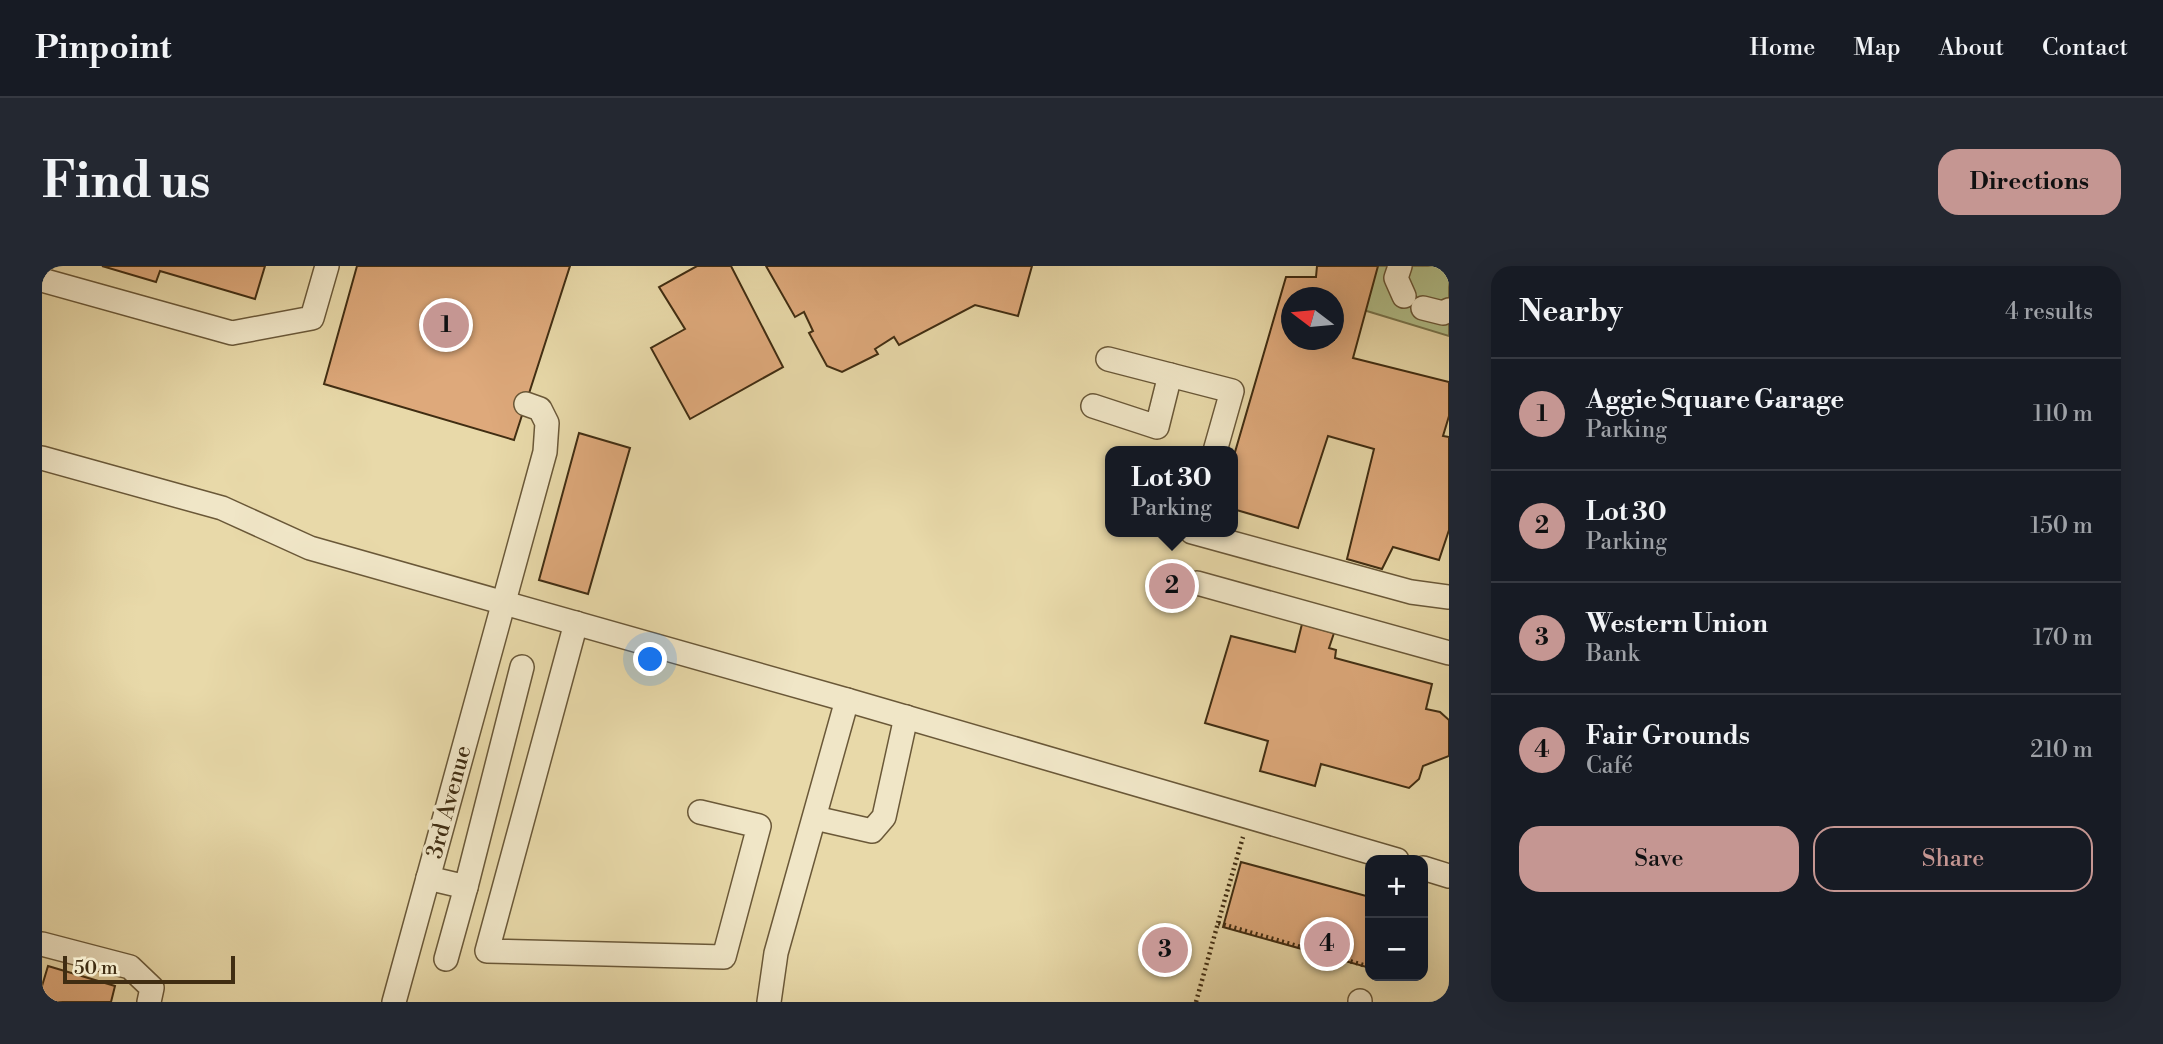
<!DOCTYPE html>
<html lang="en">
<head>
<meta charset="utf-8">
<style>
  :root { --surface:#171b24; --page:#242831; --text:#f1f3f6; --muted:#9ea1a6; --line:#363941; --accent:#c59692 }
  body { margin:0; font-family:"Libre Bodoni",serif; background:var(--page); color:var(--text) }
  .controls { position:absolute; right:21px; bottom:21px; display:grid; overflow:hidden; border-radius:14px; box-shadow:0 7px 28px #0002 }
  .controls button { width:63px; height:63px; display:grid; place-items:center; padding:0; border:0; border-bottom:2px solid var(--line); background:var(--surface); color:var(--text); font:35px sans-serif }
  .compass { position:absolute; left:1239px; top:21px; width:63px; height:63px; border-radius:50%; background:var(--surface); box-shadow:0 7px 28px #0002; rotate:286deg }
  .scale { position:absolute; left:21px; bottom:18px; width:172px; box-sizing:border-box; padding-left:7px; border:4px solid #402d12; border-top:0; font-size:19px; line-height:24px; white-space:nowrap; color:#402d12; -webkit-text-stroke:5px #f0e6c7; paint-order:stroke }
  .you { position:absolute; left:609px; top:394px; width:24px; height:24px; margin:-18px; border:5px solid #fff; border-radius:50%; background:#1a73e8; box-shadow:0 0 0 10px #1a73e833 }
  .badge { display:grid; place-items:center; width:46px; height:46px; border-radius:50%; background:var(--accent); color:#111; font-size:23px; font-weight:700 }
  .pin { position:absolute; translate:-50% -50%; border:4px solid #fff; box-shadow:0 2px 7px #0006 }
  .popup { position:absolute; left:1063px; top:180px; width:133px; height:91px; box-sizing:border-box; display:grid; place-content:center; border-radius:14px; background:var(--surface); filter:drop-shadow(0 2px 5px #0005); font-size:23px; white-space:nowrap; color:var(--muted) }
  .popup b { font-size:26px; color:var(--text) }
  .popup::after { content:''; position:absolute; left:50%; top:100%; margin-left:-14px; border:14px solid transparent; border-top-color:var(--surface) }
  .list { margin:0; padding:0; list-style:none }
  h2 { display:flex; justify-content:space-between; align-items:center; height:91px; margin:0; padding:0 28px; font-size:30px }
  h2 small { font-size:23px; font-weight:400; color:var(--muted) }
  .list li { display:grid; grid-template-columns:46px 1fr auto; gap:21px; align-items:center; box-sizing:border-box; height:112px; padding:0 28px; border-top:2px solid var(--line) }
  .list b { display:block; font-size:26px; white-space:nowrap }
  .list p { margin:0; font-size:23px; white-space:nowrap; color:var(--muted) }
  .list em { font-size:23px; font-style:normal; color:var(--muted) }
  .actions { display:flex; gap:14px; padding:21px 28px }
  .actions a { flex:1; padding:16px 0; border:2px solid var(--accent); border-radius:21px; text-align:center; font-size:24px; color:var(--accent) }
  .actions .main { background:var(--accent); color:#111 }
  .map { position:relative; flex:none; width:1407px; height:736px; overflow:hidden; border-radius:21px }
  header { display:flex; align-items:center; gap:42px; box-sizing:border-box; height:98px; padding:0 35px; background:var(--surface); border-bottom:2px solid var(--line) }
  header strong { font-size:33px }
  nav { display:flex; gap:38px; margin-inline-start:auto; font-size:24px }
  .intro { display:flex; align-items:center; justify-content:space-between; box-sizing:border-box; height:168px; padding:0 42px }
  h1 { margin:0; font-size:49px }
  .button { padding:18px 32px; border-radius:21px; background:var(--accent); color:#111; font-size:24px; font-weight:700 }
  main { display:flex; gap:42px; padding:0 42px }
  aside { flex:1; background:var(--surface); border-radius:21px; box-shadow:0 7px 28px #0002 }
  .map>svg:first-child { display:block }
</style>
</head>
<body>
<header>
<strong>Pinpoint</strong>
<nav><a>Home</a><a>Map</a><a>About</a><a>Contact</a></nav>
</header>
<div class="intro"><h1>Find us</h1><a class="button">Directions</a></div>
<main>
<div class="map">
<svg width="1407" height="736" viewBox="0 0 1407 736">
  <rect width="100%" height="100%" fill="#e8d9a9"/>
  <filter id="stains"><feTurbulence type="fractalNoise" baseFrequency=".00286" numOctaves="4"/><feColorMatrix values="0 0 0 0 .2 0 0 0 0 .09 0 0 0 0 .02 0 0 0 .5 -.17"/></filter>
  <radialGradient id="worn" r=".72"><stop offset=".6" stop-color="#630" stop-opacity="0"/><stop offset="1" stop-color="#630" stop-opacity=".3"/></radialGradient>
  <polygon fill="#b2c08b" stroke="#79764e" stroke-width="2" points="1328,0 1407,0 1407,70 1315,42"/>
  <g fill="#dea97b" stroke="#402d12" stroke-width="2" fill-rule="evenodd">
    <polygon points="60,0 223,0 213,33 118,5 114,16"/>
    <polygon points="315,0 528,0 472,174 282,118"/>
    <polygon points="655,0 689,0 741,101 648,153 609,82 643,63 617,21"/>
    <polygon points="724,0 990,0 976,50 933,39 857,79 852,71 833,83 836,88 800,106 785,100 767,67 771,65 762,46 753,51"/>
    <path d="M1275,0H1336L1311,92L1407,116V150L1401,170L1407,171V264L1397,294L1351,281L1340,303L1305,293L1332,183L1286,170L1256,262L1191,243V193L1244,11H1274ZM1250,32H1292V74H1250Z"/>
    <polygon points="537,167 588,182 546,328 497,314"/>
    <polygon points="1260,358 1292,367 1287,382 1294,384 1293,392 1390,418 1384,443 1398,446 1407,454 1407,490 1381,500 1377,513 1367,522 1279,498 1273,520 1218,505 1226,475 1163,457 1189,370 1253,386"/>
    <polygon points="1199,596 1328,631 1328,702 1181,661"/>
    <polygon points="6,700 73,720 69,736 0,736 0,720"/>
  </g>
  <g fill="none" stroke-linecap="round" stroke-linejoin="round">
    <defs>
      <g id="minor">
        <polyline points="1358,0 1354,12 1362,30"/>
        <polyline points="0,14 190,67 270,52 285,0"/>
        <polyline points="1381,42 1401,47 1407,44"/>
        <polyline points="1066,93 1190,125 1173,185"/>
        <polyline points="1051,140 1115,161 1128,109"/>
        <polyline points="0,192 180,242 268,282 805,434 1355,594"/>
        <polyline points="1150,266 1369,326 1407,331"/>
        <polyline points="1155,317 1407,387"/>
        <polyline points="534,357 445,685 682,691 717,560 658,546"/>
        <polyline points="773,552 830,565 842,551 864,451"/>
        <polyline points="1381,602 1407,610"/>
        <polyline points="386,612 424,621 480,401"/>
        <polyline points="0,678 88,701 110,722 107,736"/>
        <polyline points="404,693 424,621"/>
        <polyline points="1318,735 1318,736"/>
        <polyline points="352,736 503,186 505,157 498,143 484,138"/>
        <polyline points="727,736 734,687 805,434"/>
      </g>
    </defs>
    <use href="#minor" stroke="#6a5838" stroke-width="26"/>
    <g stroke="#402d12" stroke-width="4.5" stroke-dasharray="2 3.5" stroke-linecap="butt">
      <polyline points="1176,657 1201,571"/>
      <polyline points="1360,710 1369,712"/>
      <polyline points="1154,736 1176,657 1328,701"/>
    </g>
    <use href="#minor" stroke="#f0e6c7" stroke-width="23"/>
  </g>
  <g text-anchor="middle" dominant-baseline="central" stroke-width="7" stroke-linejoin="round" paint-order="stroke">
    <g font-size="23" fill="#402d12" stroke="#f0e6c7">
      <text transform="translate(407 536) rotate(-75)">3rd Avenue</text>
    </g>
  </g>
  <rect width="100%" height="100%" filter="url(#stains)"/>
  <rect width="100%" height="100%" fill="url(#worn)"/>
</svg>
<div class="controls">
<button>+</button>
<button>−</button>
</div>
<svg class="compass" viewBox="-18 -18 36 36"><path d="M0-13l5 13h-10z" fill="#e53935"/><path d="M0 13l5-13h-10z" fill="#9ea1a6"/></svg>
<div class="scale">50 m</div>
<div class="you"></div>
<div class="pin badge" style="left:404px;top:59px">1</div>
<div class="pin badge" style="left:1130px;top:320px">2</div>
<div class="popup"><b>Lot 30</b>Parking</div>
<div class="pin badge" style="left:1123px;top:684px">3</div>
<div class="pin badge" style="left:1285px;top:678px">4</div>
</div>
<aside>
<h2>Nearby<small>4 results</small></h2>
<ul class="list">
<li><span class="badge">1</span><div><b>Aggie Square Garage</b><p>Parking</p></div><em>110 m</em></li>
<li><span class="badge">2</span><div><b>Lot 30</b><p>Parking</p></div><em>150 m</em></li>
<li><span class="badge">3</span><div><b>Western Union</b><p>Bank</p></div><em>170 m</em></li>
<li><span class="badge">4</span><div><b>Fair Grounds</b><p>Café</p></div><em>210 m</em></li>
</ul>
<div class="actions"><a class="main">Save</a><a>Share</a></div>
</aside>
</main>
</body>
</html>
